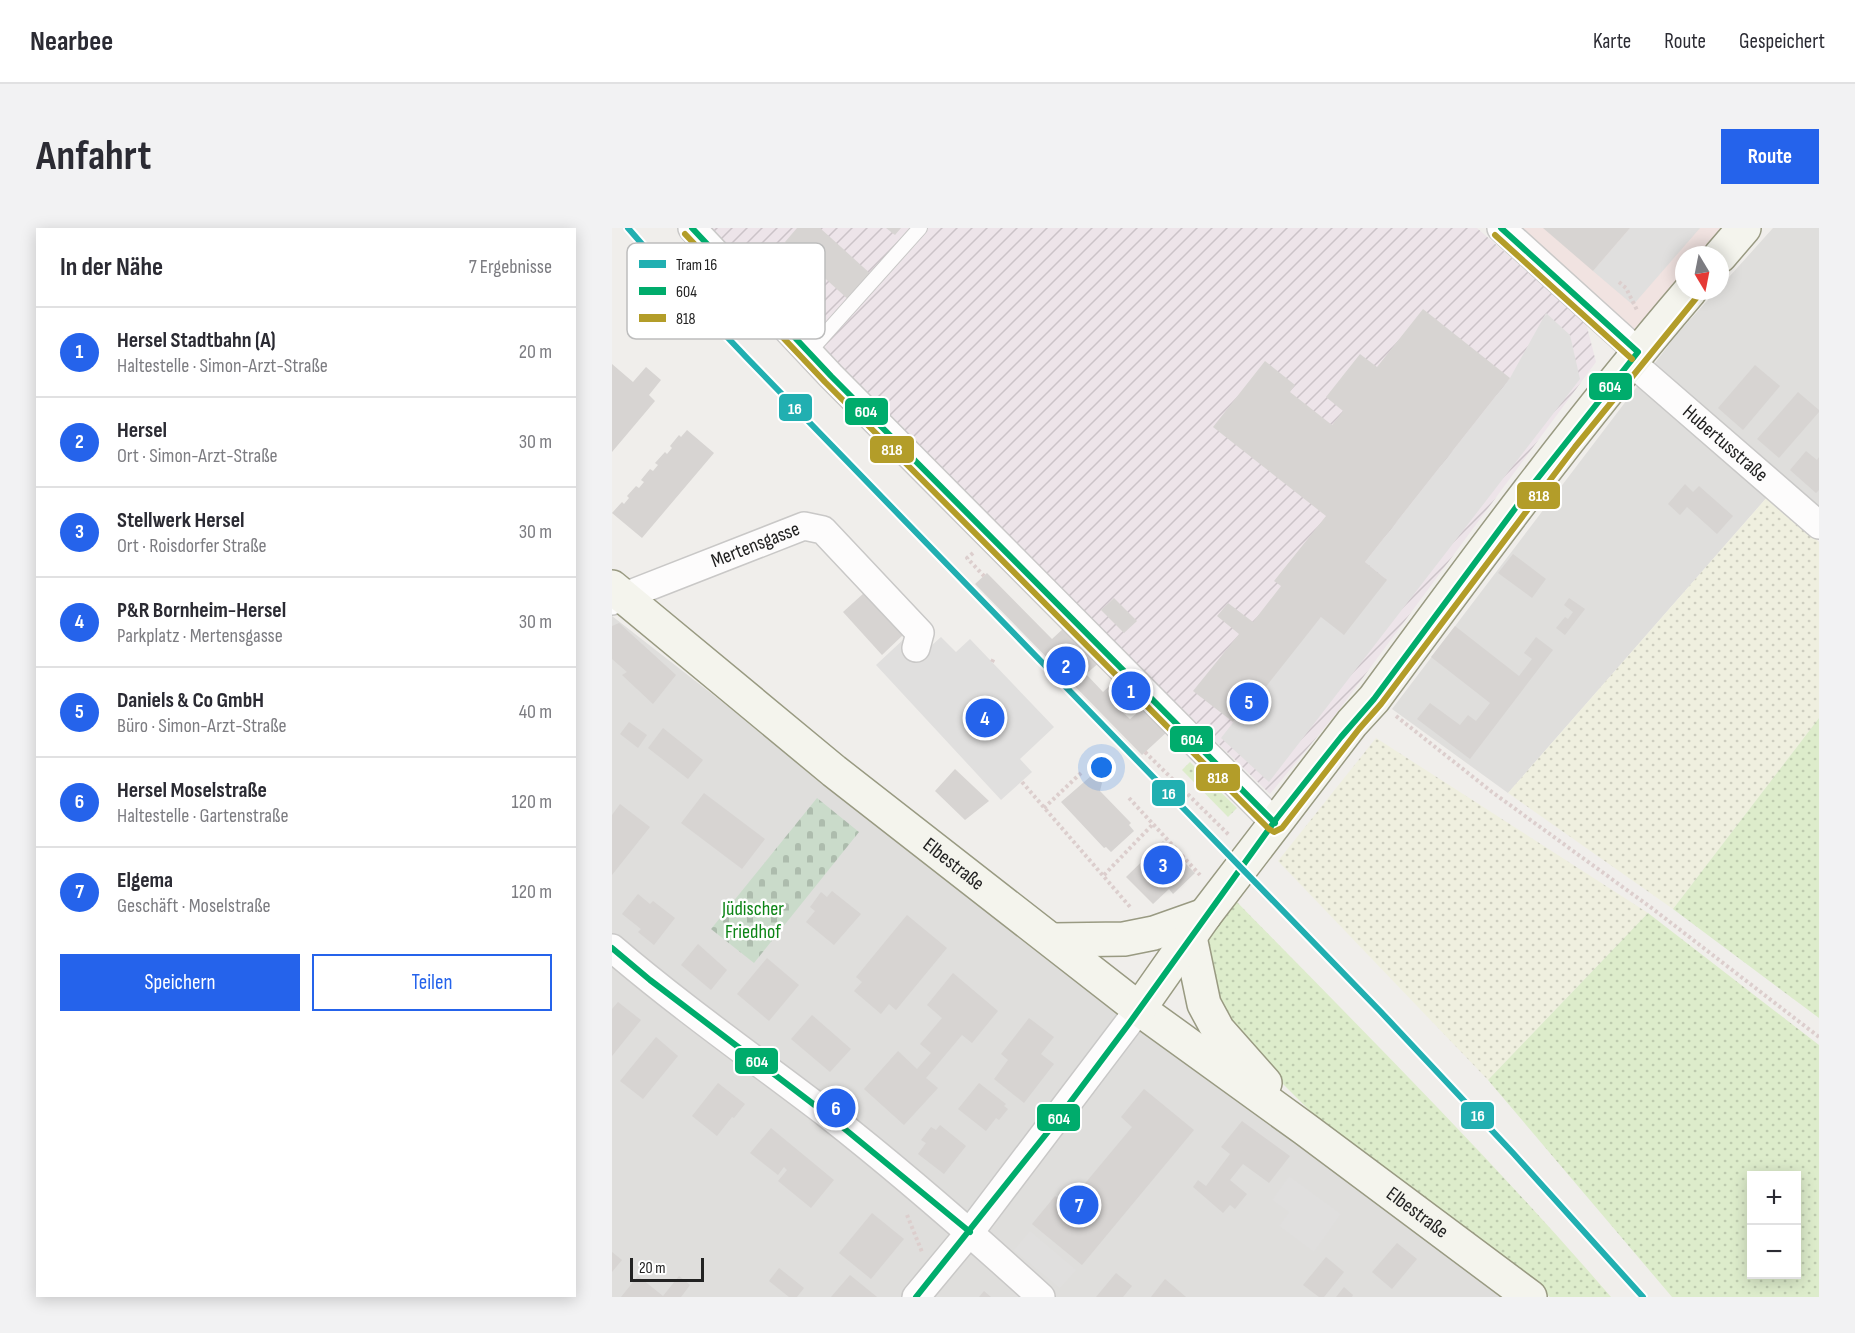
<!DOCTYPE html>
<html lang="de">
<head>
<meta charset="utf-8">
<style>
  :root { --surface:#fff; --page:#f2f2f3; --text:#2b2b33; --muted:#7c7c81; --line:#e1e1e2; --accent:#2563eb }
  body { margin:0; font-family:"Sofia Sans Condensed",sans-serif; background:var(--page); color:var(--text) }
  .controls { position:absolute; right:18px; bottom:18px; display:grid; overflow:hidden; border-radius:0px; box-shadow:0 3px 15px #0003 }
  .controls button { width:54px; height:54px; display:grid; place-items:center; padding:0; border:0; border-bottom:2px solid var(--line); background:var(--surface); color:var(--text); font:30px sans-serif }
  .compass { position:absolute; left:1063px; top:18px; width:54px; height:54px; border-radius:50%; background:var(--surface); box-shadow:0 3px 15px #0003; rotate:170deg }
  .scale { position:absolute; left:18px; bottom:15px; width:74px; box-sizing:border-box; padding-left:6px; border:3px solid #222; border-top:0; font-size:16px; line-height:21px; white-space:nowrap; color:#222; -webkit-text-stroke:4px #fff; paint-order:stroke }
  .you { position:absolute; left:490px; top:540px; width:21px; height:21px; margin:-15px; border:4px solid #fff; border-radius:50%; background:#1a73e8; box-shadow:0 0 0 9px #1a73e833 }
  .badge { display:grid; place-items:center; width:39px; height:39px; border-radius:50%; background:var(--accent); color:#fff; font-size:20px; font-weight:700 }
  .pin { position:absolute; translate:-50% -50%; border:3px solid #fff; box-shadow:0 2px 6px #0006 }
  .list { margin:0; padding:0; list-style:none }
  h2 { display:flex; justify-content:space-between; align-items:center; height:78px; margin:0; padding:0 24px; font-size:26px }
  h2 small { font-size:20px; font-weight:400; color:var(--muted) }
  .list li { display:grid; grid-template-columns:39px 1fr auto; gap:18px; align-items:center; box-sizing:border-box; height:90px; padding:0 24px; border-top:2px solid var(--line) }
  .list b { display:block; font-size:22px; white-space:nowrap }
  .list p { margin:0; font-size:20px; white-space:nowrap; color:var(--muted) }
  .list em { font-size:20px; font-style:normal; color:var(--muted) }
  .actions { display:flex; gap:12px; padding:18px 24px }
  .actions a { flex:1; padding:14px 0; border:2px solid var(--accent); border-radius:0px; text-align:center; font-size:21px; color:var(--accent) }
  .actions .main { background:var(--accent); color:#fff }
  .map { position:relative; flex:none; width:1207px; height:1069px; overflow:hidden; border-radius:0px }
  header { display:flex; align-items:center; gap:36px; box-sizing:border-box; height:84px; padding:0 30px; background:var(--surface); border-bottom:2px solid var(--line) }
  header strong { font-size:28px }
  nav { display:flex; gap:33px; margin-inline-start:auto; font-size:21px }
  .intro { display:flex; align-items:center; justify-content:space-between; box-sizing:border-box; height:144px; padding:0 36px }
  h1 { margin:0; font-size:42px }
  .button { padding:15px 27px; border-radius:0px; background:var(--accent); color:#fff; font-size:21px; font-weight:700 }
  main { display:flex; gap:36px; padding:0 36px }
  aside { flex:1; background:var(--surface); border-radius:0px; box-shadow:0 3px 15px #0003 }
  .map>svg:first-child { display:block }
</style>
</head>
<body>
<header>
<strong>Nearbee</strong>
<nav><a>Karte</a><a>Route</a><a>Gespeichert</a></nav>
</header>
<div class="intro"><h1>Anfahrt</h1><a class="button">Route</a></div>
<main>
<aside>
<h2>In der Nähe<small>7 Ergebnisse</small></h2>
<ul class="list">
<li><span class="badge">1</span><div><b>Hersel Stadtbahn (A)</b><p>Haltestelle · Simon-Arzt-Straße</p></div><em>20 m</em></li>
<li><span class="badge">2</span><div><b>Hersel</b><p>Ort · Simon-Arzt-Straße</p></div><em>30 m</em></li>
<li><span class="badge">3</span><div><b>Stellwerk Hersel</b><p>Ort · Roisdorfer Straße</p></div><em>30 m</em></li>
<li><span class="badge">4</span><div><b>P&amp;R Bornheim-Hersel</b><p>Parkplatz · Mertensgasse</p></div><em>30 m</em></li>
<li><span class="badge">5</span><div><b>Daniels &amp; Co GmbH</b><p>Büro · Simon-Arzt-Straße</p></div><em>40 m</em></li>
<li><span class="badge">6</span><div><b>Hersel Moselstraße</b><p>Haltestelle · Gartenstraße</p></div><em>120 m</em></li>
<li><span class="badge">7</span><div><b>Elgema</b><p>Geschäft · Moselstraße</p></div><em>120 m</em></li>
</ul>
<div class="actions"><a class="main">Speichern</a><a>Teilen</a></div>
</aside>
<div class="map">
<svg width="1207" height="1069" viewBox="0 0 1207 1069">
  <defs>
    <pattern id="industrial-furrows" width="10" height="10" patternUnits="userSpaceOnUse" patternTransform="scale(1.5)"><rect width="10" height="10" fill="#ede4e9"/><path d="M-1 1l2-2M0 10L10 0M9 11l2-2" fill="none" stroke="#cbc3c8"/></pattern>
    <pattern id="farmland-dots" width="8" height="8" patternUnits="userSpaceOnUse" patternTransform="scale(1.5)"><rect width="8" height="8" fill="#efefdf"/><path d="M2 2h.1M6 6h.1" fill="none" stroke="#cdcdbf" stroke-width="1.8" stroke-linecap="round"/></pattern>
    <pattern id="grass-dots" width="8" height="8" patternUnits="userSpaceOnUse" patternTransform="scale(1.5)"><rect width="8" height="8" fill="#ddeccb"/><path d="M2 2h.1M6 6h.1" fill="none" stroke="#bdcaae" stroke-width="1.8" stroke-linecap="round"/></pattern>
    <pattern id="cemetery-stones" width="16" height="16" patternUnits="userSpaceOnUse" patternTransform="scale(1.5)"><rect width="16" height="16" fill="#cadbca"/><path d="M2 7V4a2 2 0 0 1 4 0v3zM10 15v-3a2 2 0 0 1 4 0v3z" fill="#adbcad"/></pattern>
  </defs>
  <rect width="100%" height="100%" fill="#f0eeeb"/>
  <g fill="#dfdedc">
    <polygon points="1161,0 1207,0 1207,306 1157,267 896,565 780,481 1065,106 1104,63 1108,63 1108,59"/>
    <polygon points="0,388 481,763 892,1069 0,1069"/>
  </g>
  <polygon fill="#f1e3e1" points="903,0 1111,0 1087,27 1072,27 1072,44 1018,106"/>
  <polygon fill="url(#industrial-furrows)" points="100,0 865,0 974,95 984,134 727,482 658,566 306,223"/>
  <g fill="url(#farmland-dots)">
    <polygon points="1157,267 1207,314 1207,490 1061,681 896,565"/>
    <polygon points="764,510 1036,685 876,852 666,633"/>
  </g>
  <g fill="url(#grass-dots)" fill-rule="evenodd">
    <polygon points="1207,490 1207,790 1061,681"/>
    <polygon points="578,534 625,580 616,589 570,542"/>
    <path d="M622,671C750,802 880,931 999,1069H938L724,909L612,797L594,735L597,710Z"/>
    <path d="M1036,685L1207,817V1069H1060L876,852ZM1140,948H1184V1046H1140Z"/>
  </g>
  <polygon fill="url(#cemetery-stones)" points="205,570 247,604 142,735 99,701"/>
  <g fill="#e0dfde">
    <polygon points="1018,0 1088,0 1021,77 981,43"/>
    <polygon points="934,85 958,107 968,151 657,554 609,510 637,474 709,389 775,352 753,334 898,150"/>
    <polygon points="294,409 310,426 329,409 344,424 358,411 442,499 408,531 420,544 389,572 264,437"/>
    <polygon points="677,948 729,986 702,1024 667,998 677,984 660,972"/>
    <polygon points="418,1003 464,1042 448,1060 402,1022"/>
  </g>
  <g fill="#d7d4d2">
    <polygon points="185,0 208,0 261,48 238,73 173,14"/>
    <polygon points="274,0 289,0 283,7"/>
    <polygon points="931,0 1018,0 981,43"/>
    <polygon points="811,81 898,150 753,334 775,352 732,407 709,389 649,465 637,474 621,494 581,463 627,406 605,388 616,375 641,394 669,358 662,353 714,288 601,199 653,133 683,157 678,164 720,197 731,183 714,169 748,126 765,139"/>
    <polygon points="0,136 21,154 34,139 49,152 37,167 43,173 0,224"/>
    <polygon points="1143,137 1168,158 1131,202 1106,180"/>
    <polygon points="1186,164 1207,182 1207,184 1167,230 1145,211"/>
    <polygon points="75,202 102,225 30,310 0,285 10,274 12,276 17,270 15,268 24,258 27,260 32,254 29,252 38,241 41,243 46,237 43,235 53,224 55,226 60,220 58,218 67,207 69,209"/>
    <polygon points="1194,223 1205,232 1207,229 1207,262 1204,265 1178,242"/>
    <polygon points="1073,256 1081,264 1087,258 1121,288 1105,306 1075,279 1068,287 1056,276"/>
    <polygon points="901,326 934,351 920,370 886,345"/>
    <polygon points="375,345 440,411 453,399 488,434 474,446 491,464 505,451 521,467 506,480 518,491 532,479 556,503 530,527 363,356"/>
    <polygon points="252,365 291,407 270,427 231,384"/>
    <polygon points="502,370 525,393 512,405 489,382"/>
    <polygon points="957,370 973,381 953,407 944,400 953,389 956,391 961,384 952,377"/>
    <polygon points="7,395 64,447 41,476 10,447 15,444 0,431 0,398"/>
    <polygon points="843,398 907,448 920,431 912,425 924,409 941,422 858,531 805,491 818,475 848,497 856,487 864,493 878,475 819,429"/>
    <polygon points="17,494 35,507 26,520 8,506"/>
    <polygon points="51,500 91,532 76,551 36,520"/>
    <polygon points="343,541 377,573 353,592 323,563"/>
    <polygon points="479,548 484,548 490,555 488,563 519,595 517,597 522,603 499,624 494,619 492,620 449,574"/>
    <polygon points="92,565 153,611 130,641 69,595"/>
    <polygon points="8,576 38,599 0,647 0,587"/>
    <polygon points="551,613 583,645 561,666 557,661 541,676 514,649"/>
    <polygon points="220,663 249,686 222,717 194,694 203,683 198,679 209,664 215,669"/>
    <polygon points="26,666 38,676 41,673 63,690 42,717 26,704 29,701 10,686"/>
    <polygon points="295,687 335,720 284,782 277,776 269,786 242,763 250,754 244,749"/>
    <polygon points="86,716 115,742 99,762 69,737"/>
    <polygon points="155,730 187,757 157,793 125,766"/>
    <polygon points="341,745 386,783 360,815 350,807 314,850 326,860 292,897 252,861 286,823 305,841 319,825 308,816 330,790 315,777"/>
    <polygon points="6,774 29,792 0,828 0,781"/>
    <polygon points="200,787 239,821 218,844 179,811"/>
    <polygon points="417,790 442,809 429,826 442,836 412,875 382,851 396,832 389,826"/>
    <polygon points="44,809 66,828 31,871 8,853"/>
    <polygon points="106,855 133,876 122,890 120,889 105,908 80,888"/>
    <polygon points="367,855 394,876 392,878 396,881 387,892 384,890 374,903 346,881"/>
    <polygon points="532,861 582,902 470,1037 420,996 443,968 455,977 520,899 509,889"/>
    <polygon points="630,893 678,928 657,955 631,936 618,952 635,966 623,981 618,977 611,985 581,959 586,952 594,958 618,926 609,919"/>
    <polygon points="328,897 354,918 332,946 306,926 314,915 309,912 319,899 324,902"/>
    <polygon points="159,900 222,952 199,980 166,953 175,942 172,939 166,947 138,925"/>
    <polygon points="260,985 292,1011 259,1051 227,1025"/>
    <polygon points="785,1015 805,1031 780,1061 760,1044"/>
    <polygon points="0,1024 10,1032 0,1044"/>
    <polygon points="714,1029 732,1044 712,1069 707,1069 691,1057"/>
    <polygon points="167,1040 192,1060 185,1069 177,1069 157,1053"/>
    <polygon points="504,1045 520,1058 511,1069 484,1069"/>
    <polygon points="238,1047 265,1069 219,1069"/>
    <polygon points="26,1048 51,1068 67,1048 78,1057 69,1069 9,1069"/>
    <polygon points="553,1051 574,1069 539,1069"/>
    <polygon points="732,1059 741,1067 740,1069 724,1069"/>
    <polygon points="372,1063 379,1069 367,1069"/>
  </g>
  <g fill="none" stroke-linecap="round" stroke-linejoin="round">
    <defs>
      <polyline id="lane" points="197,124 308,0"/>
      <g id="street">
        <polyline points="80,0 219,148 663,595"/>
        <polyline points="889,0 1026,124"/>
        <path id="s1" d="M1018,133L1207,297"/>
        <path id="s2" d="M0,373L192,298L211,302L308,405L304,420"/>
        <path d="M0,720C69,779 143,831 215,886C289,944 360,1006 429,1069"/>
        <polyline points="304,1069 358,1004 527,781"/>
      </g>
      <g id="secondary">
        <polyline points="1108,28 1132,0"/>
        <path id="s3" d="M0,359L222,543L527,781L693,901L918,1069"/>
        <polyline points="578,709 592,776 606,802 653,855"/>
        <polyline points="441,712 512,711 542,705 593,687"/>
        <path d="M527,781L593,687L740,495L762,471C864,332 966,194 1078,63"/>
      </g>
    </defs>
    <use href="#lane" stroke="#c9c8c7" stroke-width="16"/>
    <use href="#street" stroke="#c9c8c7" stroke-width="30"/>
    <use href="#secondary" stroke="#999a82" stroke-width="36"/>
    <g stroke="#dccecd" stroke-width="4" stroke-dasharray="3 3" stroke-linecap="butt">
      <polyline points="1007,54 1014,60 1025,82"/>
      <polyline points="361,325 355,330 372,348"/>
      <polyline points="380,434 382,430"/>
      <polyline points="784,488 880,564 1041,681 1207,809"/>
      <polyline points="533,524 618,608"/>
      <polyline points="410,554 519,680"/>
      <polyline points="517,570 588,647"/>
      <polyline points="432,580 469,545"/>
      <polyline points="492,647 542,595"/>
      <polyline points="295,987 310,1024"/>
    </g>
    <use href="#lane" stroke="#fdfcfc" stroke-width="14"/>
    <use href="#street" stroke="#fdfcfc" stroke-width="27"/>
    <use href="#secondary" stroke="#f4f4ed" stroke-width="33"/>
    <defs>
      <g id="bus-1">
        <polyline points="80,0 219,148 663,595"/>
        <polyline points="0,720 38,752 217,888 358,1004"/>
        <polyline points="304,1069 439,900 516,797 665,590 729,509 762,471 922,255 1026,124 889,0"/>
      </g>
      <g id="bus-2">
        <polyline points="73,6 213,154 657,601 662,604 670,600 747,501 769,476 963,219 1085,69"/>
        <polyline points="883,7 1020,131"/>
      </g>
    </defs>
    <use href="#bus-1" stroke="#fff" stroke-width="10"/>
    <use href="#bus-2" stroke="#fff" stroke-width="10"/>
    <use href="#bus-1" stroke="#00ac6c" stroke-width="6"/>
    <use href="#bus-2" stroke="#b39d29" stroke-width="6"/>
    <defs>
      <polyline id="tram-1" points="16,0 63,54 135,130 768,783 901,925 1031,1069"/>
    </defs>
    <use href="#tram-1" stroke="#fff" stroke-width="10"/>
    <use href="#tram-1" stroke="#21afb1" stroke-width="6"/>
  </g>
  <g text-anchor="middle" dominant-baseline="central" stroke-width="5" stroke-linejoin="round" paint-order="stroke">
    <g font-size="20" fill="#222" stroke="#fff">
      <text stroke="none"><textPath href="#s1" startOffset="126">Hubertusstraße</textPath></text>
      <text stroke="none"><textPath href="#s2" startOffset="154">Mertensgasse</textPath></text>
      <text stroke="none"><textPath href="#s3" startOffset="440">Elbestraße</textPath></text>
      <text stroke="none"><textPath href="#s3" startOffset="1020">Elbestraße</textPath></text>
    </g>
    <g font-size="20" fill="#0c8416" stroke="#fff">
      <text x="141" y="681">Jüdischer<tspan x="141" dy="23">Friedhof</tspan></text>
    </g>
  </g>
  <rect x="15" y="15" width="198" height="96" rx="9" fill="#fff" stroke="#bdbdbd" stroke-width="1.5"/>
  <rect x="27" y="32" width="27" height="8" fill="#21afb1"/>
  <rect x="27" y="59" width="27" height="8" fill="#00ac6c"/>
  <rect x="27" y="86" width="27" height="8" fill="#b39d29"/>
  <g font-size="16" fill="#222">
    <text x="64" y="42">Tram 16</text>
    <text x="64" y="69">604</text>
    <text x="64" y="96">818</text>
  </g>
  <g stroke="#fff" stroke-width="2">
    <rect x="976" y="144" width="45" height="29" rx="6" fill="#00ac6c"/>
    <rect x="166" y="165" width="35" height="29" rx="6" fill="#21afb1"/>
    <rect x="232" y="169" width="45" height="29" rx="6" fill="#00ac6c"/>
    <rect x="257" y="207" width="46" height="29" rx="6" fill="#b39d29"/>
    <rect x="904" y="253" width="45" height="29" rx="6" fill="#b39d29"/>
    <rect x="557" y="497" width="45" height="28" rx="6" fill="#00ac6c"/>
    <rect x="583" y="535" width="46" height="29" rx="6" fill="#b39d29"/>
    <rect x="539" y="551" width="35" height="28" rx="6" fill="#21afb1"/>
    <rect x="122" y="819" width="45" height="28" rx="6" fill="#00ac6c"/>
    <rect x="848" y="873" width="35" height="29" rx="6" fill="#21afb1"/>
    <rect x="424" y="875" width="45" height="29" rx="6" fill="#00ac6c"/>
  </g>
  <g font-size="16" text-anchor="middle" font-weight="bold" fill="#fff">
    <text x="998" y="164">604</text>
    <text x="183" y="186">16</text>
    <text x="254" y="189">604</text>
    <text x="280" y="227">818</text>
    <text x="927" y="273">818</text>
    <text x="580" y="517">604</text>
    <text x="606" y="555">818</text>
    <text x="557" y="571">16</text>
    <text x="145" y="839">604</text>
    <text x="866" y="893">16</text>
    <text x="447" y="896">604</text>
  </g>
</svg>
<div class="controls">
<button>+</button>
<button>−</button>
</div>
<svg class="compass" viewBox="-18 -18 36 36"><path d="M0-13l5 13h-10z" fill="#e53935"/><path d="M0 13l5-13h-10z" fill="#7c7c81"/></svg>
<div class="scale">20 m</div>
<div class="you"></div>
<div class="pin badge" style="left:519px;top:463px">1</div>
<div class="pin badge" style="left:454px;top:438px">2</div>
<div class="pin badge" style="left:551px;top:637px">3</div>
<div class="pin badge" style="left:373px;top:490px">4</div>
<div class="pin badge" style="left:637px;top:474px">5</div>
<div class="pin badge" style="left:224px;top:880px">6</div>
<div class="pin badge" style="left:467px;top:977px">7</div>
</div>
</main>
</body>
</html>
